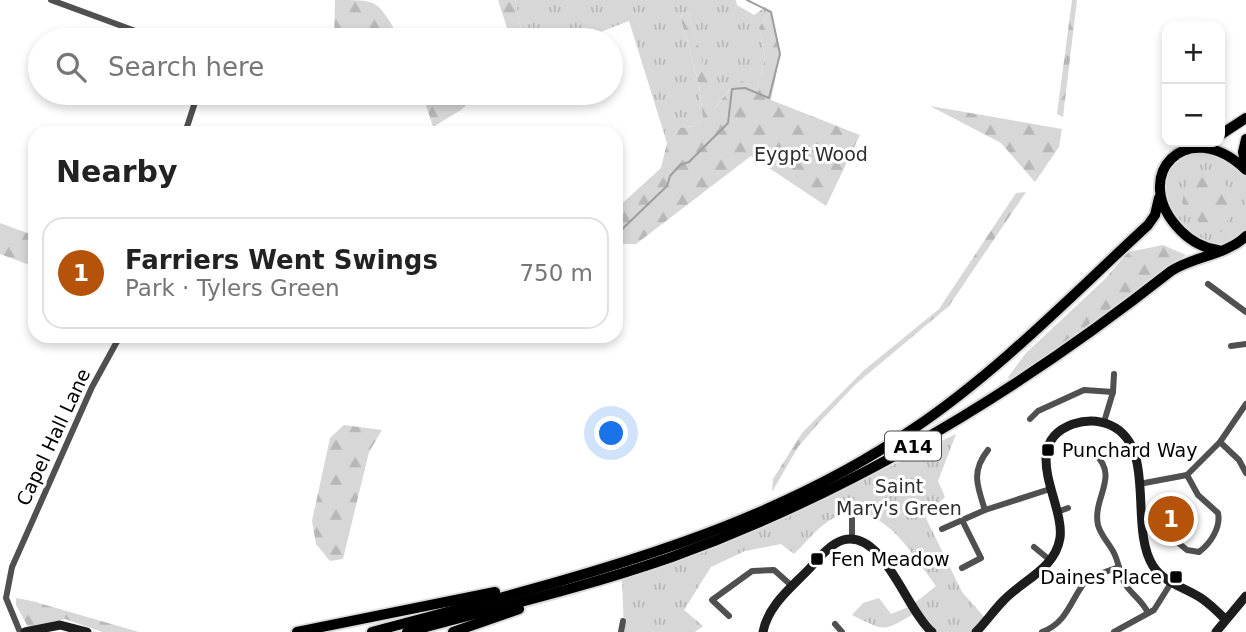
<!DOCTYPE html>
<html lang="en">
<head>
<meta charset="utf-8">
<style>
  :root { --surface:#fff; --page:#f2f2f2; --text:#222; --muted:#767676; --line:#e0e0e0; --accent:#b45309 }
  body { margin:0; font-family:"DejaVu Sans",sans-serif; background:var(--page); color:var(--text) }
  .controls { position:absolute; right:21px; top:21px; display:grid; overflow:hidden; border-radius:14px; box-shadow:0 4px 10px #0003 }
  .controls button { width:63px; height:63px; display:grid; place-items:center; padding:0; border:0; border-bottom:2px solid var(--line); background:var(--surface); color:var(--text); font:35px sans-serif }
  .you { position:absolute; left:612px; top:434px; width:24px; height:24px; margin:-18px; border:5px solid #fff; border-radius:50%; background:#1a73e8; box-shadow:0 0 0 10px #1a73e833 }
  .badge { display:grid; place-items:center; width:46px; height:46px; border-radius:50%; background:var(--accent); color:#fff; font-size:23px; font-weight:700 }
  .pin { position:absolute; translate:-50% -50%; border:4px solid #fff; box-shadow:0 2px 7px #0006 }
  .list { margin:0; padding:0; list-style:none }
  h2 { display:flex; justify-content:space-between; align-items:center; height:91px; margin:0; padding:0 28px; font-size:30px }
  h2 small { font-size:23px; font-weight:400; color:var(--muted) }
  .list li { display:grid; grid-template-columns:46px 1fr auto; gap:21px; align-items:center; box-sizing:border-box; height:112px; margin:0 14px 14px; padding:0 14px; border:2px solid var(--line); border-radius:21px }
  .list b { display:block; font-size:26px; white-space:nowrap }
  .list p { margin:0; font-size:23px; white-space:nowrap; color:var(--muted) }
  .list em { font-size:23px; font-style:normal; color:var(--muted) }
  .icon { flex:none; width:38px; height:38px; fill:none; stroke:currentColor; stroke-width:2; stroke-linecap:round; stroke-linejoin:round }
  .map { position:relative; flex:none; width:1246px; height:632px; overflow:hidden }
  .search { position:absolute; background:var(--surface); box-shadow:0 4px 10px #0003; left:28px; top:28px; width:595px; height:77px; display:flex; align-items:center; gap:18px; box-sizing:border-box; padding:0 24px; border-radius:38px; color:var(--muted); font-size:26px }
  .panel { position:absolute; background:var(--surface); box-shadow:0 4px 10px #0003; left:28px; top:126px; width:595px; height:217px; border-radius:21px }
  .map>svg:first-child { display:block }
</style>
</head>
<body>
<div class="map">
<svg width="1246" height="632" viewBox="0 0 1246 632">
  <defs>
    <pattern id="grass-tufts" width="24" height="20" patternUnits="userSpaceOnUse" patternTransform="scale(1.75)"><rect width="24" height="20" fill="#d7d7d7"/><path d="M3 7l-1-3M5 7V3M7 7l1-3M15 17l-1-3M17 17v-4M19 17l1-3" fill="none" stroke="#b7b7b7"/></pattern>
    <pattern id="forest-firs" width="22" height="20" patternUnits="userSpaceOnUse" patternTransform="scale(1.75)"><rect width="22" height="20" fill="#d7d7d7"/><path d="M5 1l3.5 6h-7zM16 11l3.5 6h-7z" fill="#b7b7b7"/></pattern>
  </defs>
  <rect width="100%" height="100%" fill="#fff"/>
  <g fill="url(#grass-tufts)">
    <polygon points="515,0 736,0 737,5 754,15 765,7 771,12 759,27 765,58 757,87 731,88 714,109 689,13 680,16 699,85 703,119 693,126 679,128 667,143 629,21 580,40 523,40"/>
    <path d="M1209,151L1235,166L1246,176V230C1210,264 1186,230 1164,201C1166,166 1172,155 1209,151Z"/>
    <path d="M956,434L938,481L945,497L925,516L962,592L987,620L976,632H932L915,613C882,632 887,632 852,615L863,603L879,598L891,614L911,606L936,586C912,555 880,495 834,518C819,525 806,543 794,554L781,544L745,551L711,567L684,610L703,626L695,632H624L622,580L781,520Z"/>
  </g>
  <g fill="url(#forest-firs)">
    <path d="M335,0C380,0 376,0 399,36L389,40H334Z"/>
    <polygon points="498,0 515,0 523,40 511,40"/>
    <polygon points="1072,0 1077,0 1063,117 1057,114"/>
    <polygon points="771,12 780,54 771,100 860,135 826,206 751,156 636,244 616,244 616,209 661,168 667,143 679,128 693,126 703,119 699,85 680,16 689,13 715,108 731,88 742,81 757,87 765,58 759,27"/>
    <polygon points="422,93 479,93 461,110 433,127"/>
    <polygon points="930,106 1062,129 1059,147 1035,182 1001,143"/>
    <polygon points="1201,170 1218,175 1234,195 1231,214 1221,232 1205,229 1182,203 1187,178"/>
    <polygon points="1026,192 949,306 856,384 817,425 798,447 772,492 773,479 802,433 863,371 939,309 1016,193"/>
    <polygon points="0,223 35,236 35,267 0,254"/>
    <polygon points="1163,245 1186,255 1012,381 1008,377 1026,353 1104,280 1128,252"/>
    <polygon points="344,425 382,430 369,452 343,559 330,561 316,544 312,521 330,438"/>
    <polygon points="16,598 32,601 139,632 102,632 65,619 28,627 16,605"/>
  </g>
  <g fill="none" stroke-linecap="round" stroke-linejoin="round">
    <polyline stroke="#9e9e9e" stroke-width="2" points="616,235 667,186 670,176 680,165 689,162 728,123 732,89 745,88 769,98 780,54 771,12 747,0"/>
    <defs>
      <g id="primary">
        <polyline points="1220,135 1246,118"/>
        <polyline points="1246,139 1243,152 1246,168"/>
      </g>
      <g id="highway">
        <path d="M1218,250C1203,248 1192,242 1181,231C1127,177 1187,113 1246,170"/>
        <polyline points="297,632 495,592"/>
        <path d="M372,632C557,582 752,539 913,429C999,371 1072,295 1148,225L1155,215L1159,198"/>
        <path d="M407,632C496,608 586,587 672,557C855,491 1020,390 1171,271C1194,256 1227,255 1246,236"/>
        <polyline points="453,632 519,609"/>
      </g>
    </defs>
    <use href="#primary" stroke="#dbdbdb" stroke-width="13"/>
    <use href="#highway" stroke="#dbdbdb" stroke-width="14"/>
    <g stroke="#505050" stroke-width="6">
      <polyline points="51,0 160,40"/>
      <polyline points="185,133 198,93"/>
      <polyline points="1208,284 1246,312"/>
      <polyline points="1231,346 1246,344"/>
      <polyline points="1113,392 1114,374"/>
      <polyline points="1030,419 1038,411 1084,390 1113,392 1104,422"/>
      <polyline points="1220,442 1239,460 1246,473"/>
      <path d="M1095,454C1120,477 1092,498 1098,525C1101,536 1109,543 1114,553C1119,563 1120,575 1125,584C1132,595 1142,600 1148,613"/>
      <polyline points="1139,484 1187,475 1220,442 1246,404"/>
      <path d="M985,510C977,486 971,471 988,450"/>
      <polyline points="1057,512 1068,508"/>
      <polyline points="942,529 985,510 1050,489"/>
      <path d="M1171,537L1187,550L1199,552C1211,543 1221,527 1218,513L1198,495L1187,475"/>
      <polyline points="852,539 852,517"/>
      <polyline points="1034,547 1051,561"/>
      <polyline points="962,568 981,558 963,522"/>
      <polyline points="729,616 712,600 752,571 774,570 792,586"/>
      <polyline points="835,624 842,632"/>
      <polyline points="20,632 6,598 12,567 92,387 120,336"/>
      <polyline points="621,632 623,621"/>
      <path d="M1042,632C1069,622 1071,597 1088,578L1119,567"/>
      <polyline points="1114,632 1154,610 1171,583"/>
    </g>
    <g stroke="#1d1d1d" stroke-width="9">
      <polyline points="25,632 60,625 87,632"/>
      <path d="M763,632C768,605 792,587 810,568C819,558 830,544 843,540C883,529 906,610 932,632"/>
      <path d="M976,632C986,622 994,610 1004,600C1023,580 1055,569 1060,538C1065,503 1018,444 1073,424C1085,420 1099,420 1110,425C1158,446 1128,526 1153,566C1164,583 1184,587 1201,598C1210,604 1217,611 1225,619"/>
      <polyline points="1216,632 1246,596"/>
    </g>
    <use href="#primary" stroke="#000" stroke-width="10"/>
    <use href="#highway" stroke="#000" stroke-width="10"/>
  </g>
  <g fill="#000" stroke="#fff" stroke-width="2.5">
    <rect x="1041" y="443" width="14" height="14" rx="3.5"/>
    <rect x="810" y="552" width="14" height="14" rx="3.5"/>
    <rect x="1169" y="570" width="14" height="14" rx="3.5"/>
  </g>
  <g text-anchor="middle" dominant-baseline="central" stroke-width="6" stroke-linejoin="round" paint-order="stroke">
    <rect fill="#fff" stroke="#4c4c4c" stroke-width="2" x="885" y="431.5" width="56" height="29" rx="5"/>
    <g font-size="18" font-weight="bold" fill="#000">
      <text x="913" y="446">A14</text>
    </g>
    <g font-size="19" fill="#2e2e2e" stroke="#fff">
      <text x="811" y="154">Eygpt Wood</text>
      <text x="899" y="486">Saint<tspan x="899" dy="22">Mary's Green</tspan></text>
    </g>
    <g font-size="19" fill="#000" stroke="#fff">
      <text transform="translate(53 437) rotate(-65)">Capel Hall Lane</text>
    </g>
    <g font-size="19" fill="#000" stroke="#fff" text-anchor="start">
      <text x="1062" y="450">Punchard Way</text>
      <text x="831" y="559">Fen Meadow</text>
      <text x="1162" y="577" text-anchor="end">Daines Place</text>
    </g>
  </g>
</svg>
<div class="controls">
<button>+</button>
<button>−</button>
</div>
<div class="you"></div>
<div class="pin badge" style="left:1171px;top:519px">1</div>
<div class="search"><svg class="icon" aria-label="search" viewBox="0 0 24 24"><circle cx="10" cy="10" r="6"/><path d="M15 15l6 6"/></svg>Search here</div>
<section class="panel">
<h2>Nearby<small></small></h2>
<ul class="list">
<li><span class="badge">1</span><div><b>Farriers Went Swings</b><p>Park · Tylers Green</p></div><em>750 m</em></li>
</ul>
</section>
</div>
</body>
</html>
